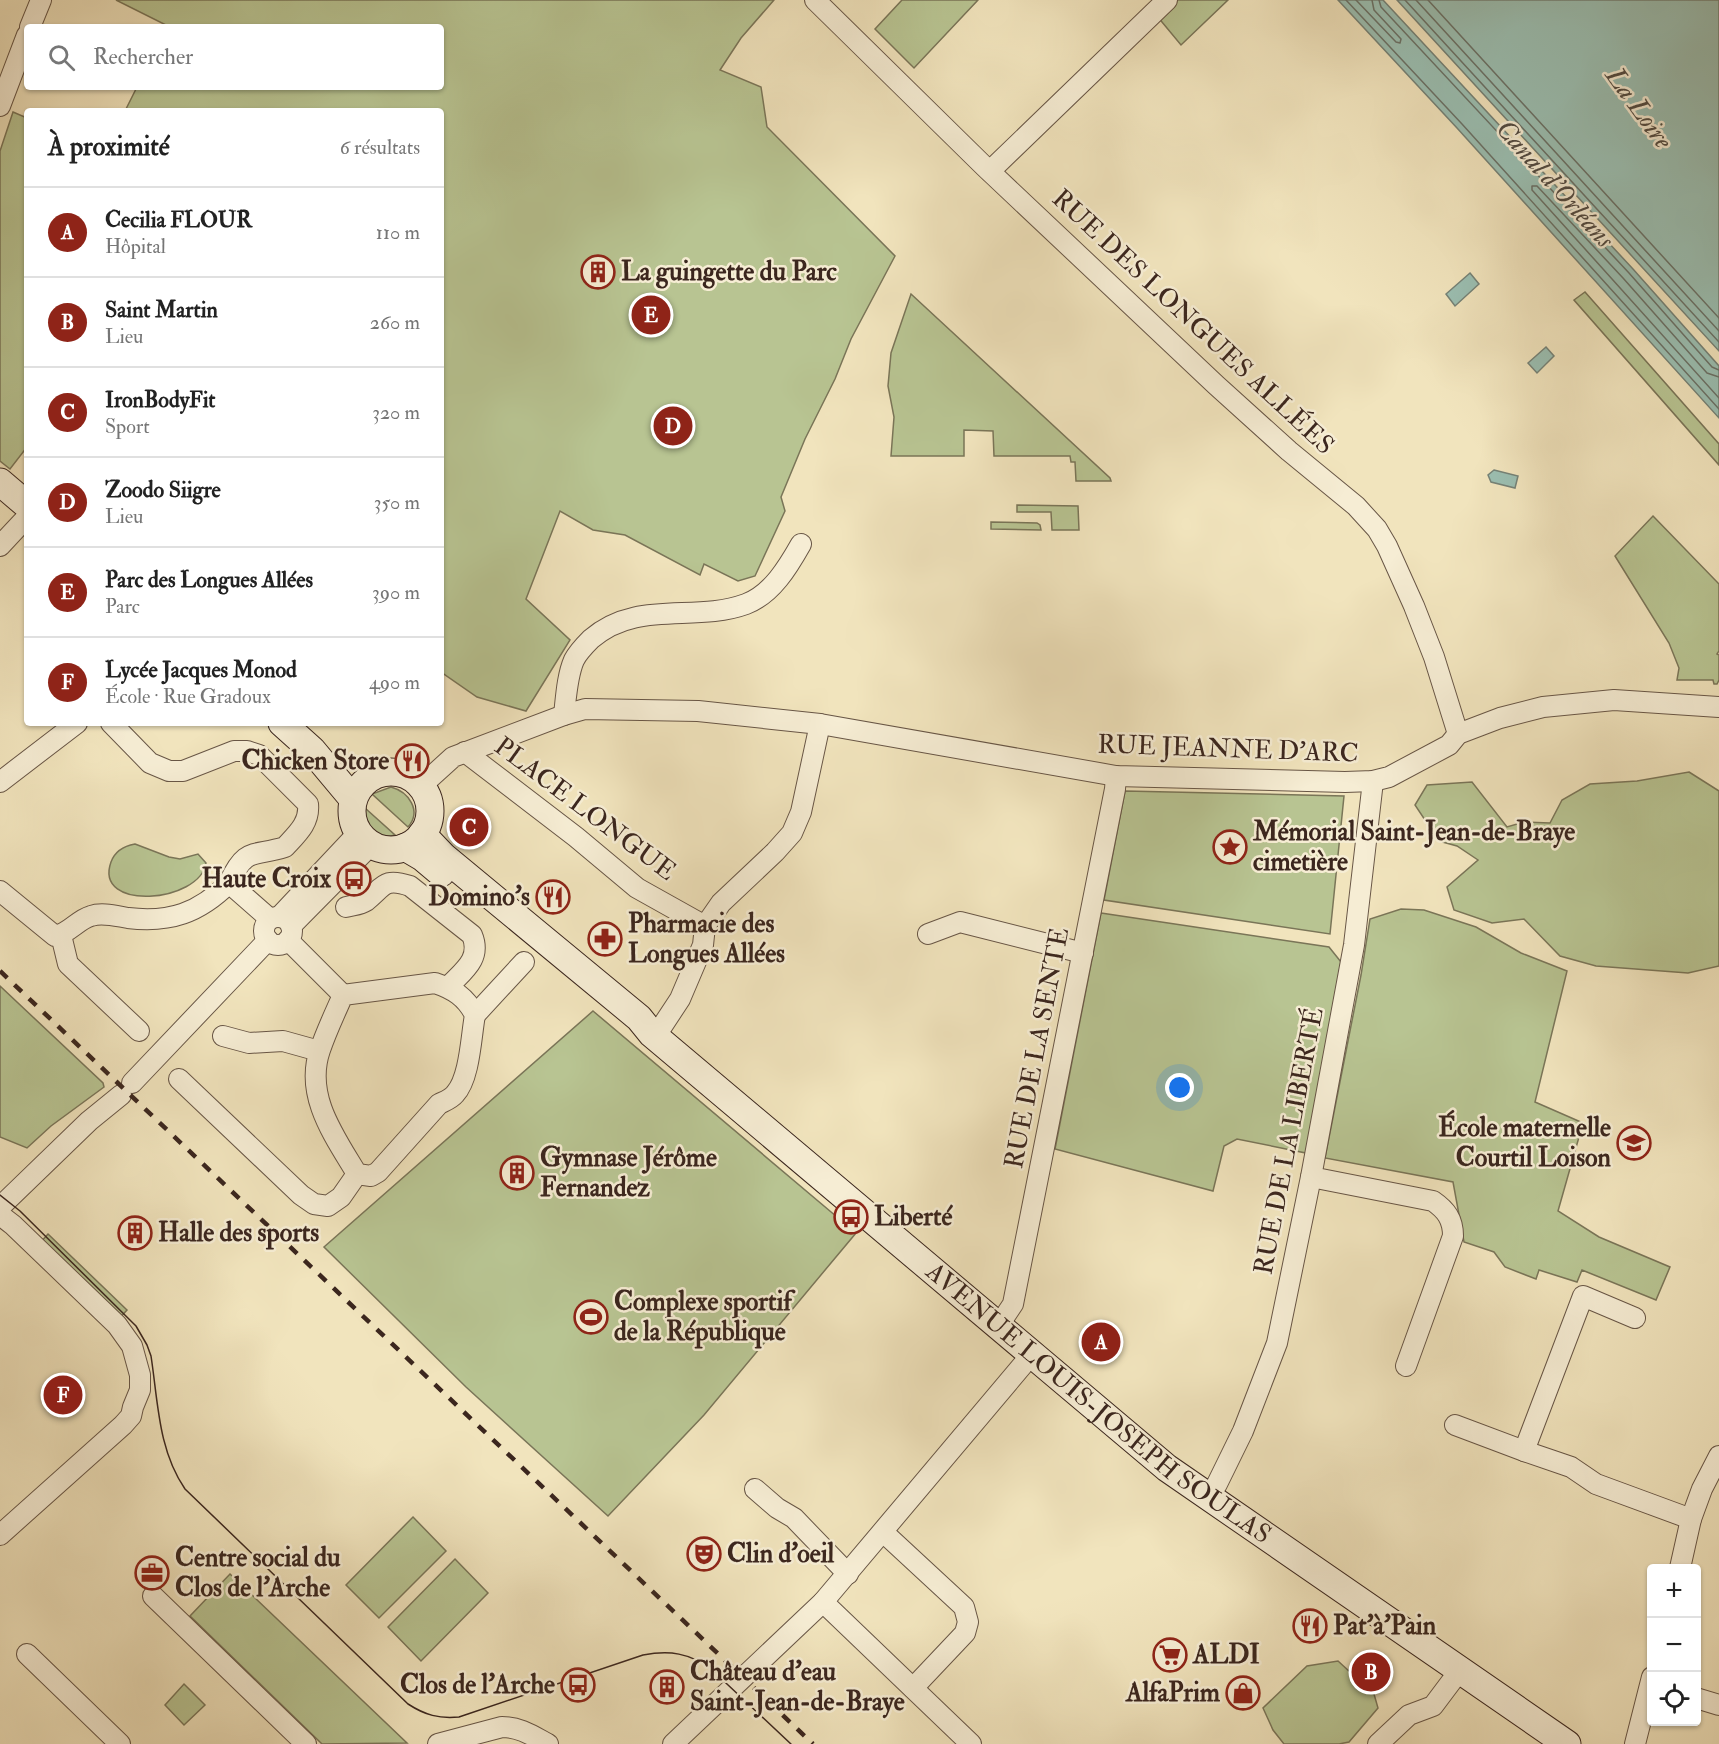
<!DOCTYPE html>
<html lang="fr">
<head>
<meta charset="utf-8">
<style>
  :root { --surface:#fff; --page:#f2f2f2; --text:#222; --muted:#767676; --line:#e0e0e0; --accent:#8f2418 }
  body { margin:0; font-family:"IM FELL Double Pica",serif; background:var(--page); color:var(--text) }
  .controls { position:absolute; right:18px; bottom:18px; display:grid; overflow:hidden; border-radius:6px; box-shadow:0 2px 4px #0004 }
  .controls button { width:54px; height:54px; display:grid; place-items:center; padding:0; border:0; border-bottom:2px solid var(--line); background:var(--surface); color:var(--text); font:30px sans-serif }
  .you { position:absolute; left:1180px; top:1088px; width:21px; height:21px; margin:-15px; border:4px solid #fff; border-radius:50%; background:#1a73e8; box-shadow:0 0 0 9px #1a73e833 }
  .badge { display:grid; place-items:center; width:39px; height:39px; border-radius:50%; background:var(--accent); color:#fff; font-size:20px; font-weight:700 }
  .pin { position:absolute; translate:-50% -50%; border:3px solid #fff; box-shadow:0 2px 6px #0006 }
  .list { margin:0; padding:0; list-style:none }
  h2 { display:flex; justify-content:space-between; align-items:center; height:78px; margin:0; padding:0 24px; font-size:26px }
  h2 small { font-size:20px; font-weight:400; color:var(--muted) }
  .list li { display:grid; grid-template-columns:39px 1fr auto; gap:18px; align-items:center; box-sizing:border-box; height:90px; padding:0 24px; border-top:2px solid var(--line) }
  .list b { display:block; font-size:22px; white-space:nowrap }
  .list p { margin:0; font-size:20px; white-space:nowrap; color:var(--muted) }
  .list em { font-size:20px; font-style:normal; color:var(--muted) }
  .icon { flex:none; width:33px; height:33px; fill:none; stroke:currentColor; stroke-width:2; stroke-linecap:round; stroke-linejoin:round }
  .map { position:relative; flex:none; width:1719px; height:1744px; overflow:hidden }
  .search { position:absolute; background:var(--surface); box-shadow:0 2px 4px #0004; left:24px; top:24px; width:420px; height:66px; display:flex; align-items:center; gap:15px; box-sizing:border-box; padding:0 21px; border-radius:6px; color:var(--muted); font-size:22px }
  .panel { position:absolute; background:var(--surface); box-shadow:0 2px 4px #0004; left:24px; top:108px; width:420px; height:618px; border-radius:6px }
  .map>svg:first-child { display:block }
</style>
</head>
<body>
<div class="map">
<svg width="1719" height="1744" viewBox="0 0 1719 1744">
  <rect width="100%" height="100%" fill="#f1e4bd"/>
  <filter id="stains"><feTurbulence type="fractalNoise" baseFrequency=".00333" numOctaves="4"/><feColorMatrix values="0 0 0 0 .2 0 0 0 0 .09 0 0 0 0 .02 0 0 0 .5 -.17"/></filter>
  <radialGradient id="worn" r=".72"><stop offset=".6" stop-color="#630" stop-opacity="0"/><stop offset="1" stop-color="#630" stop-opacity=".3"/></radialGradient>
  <g fill="#b8c492" stroke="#7a7558" stroke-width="1.5">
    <polygon points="116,0 774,0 741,38 720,70 761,87 767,127 895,256 851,339 835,379 805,439 781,497 785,511 755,576 738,581 704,564 700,575 625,535 593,530 560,511 526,599 570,640 526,711 477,697 441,672 441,111 125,111 137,87 441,87 441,27 166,27 166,25"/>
    <polygon points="902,0 978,0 914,68 875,29"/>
    <polygon points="1172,0 1228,0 1181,45 1157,16"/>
    <polygon points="13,112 27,118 27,447 10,469 0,461 0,151"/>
    <polygon points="1585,292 1719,444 1719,465 1574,300"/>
    <polygon points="911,294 1110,478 1111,481 1076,481 1075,462 1071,462 1070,456 994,456 993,431 964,430 964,456 891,456 894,417 888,386 891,353"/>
    <polygon points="1017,505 1078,506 1079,530 1052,530 1051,512 1017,512"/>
    <polygon points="1653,516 1719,584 1719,651 1717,654 1719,655 1719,680 1717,684 1714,684 1713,680 1677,680 1679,668 1669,643 1615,556"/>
    <polygon points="991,522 1037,523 1040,525 1041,530 991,529"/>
    <polygon points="1689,772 1719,791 1719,966 1688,973 1596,966 1560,956 1524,919 1492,923 1454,910 1447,887 1478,860 1457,846 1439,841 1415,805 1427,785 1472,782 1507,827 1524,822 1550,823 1562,800 1590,784 1637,781"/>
    <path d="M391,787C409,792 422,811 408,827L372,794Z"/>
    <polygon points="1125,791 1344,796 1330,934 1104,900"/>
    <path d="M365,808L395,835C376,841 366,827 363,810Z"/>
    <path d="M135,844L169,857L180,859L198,854L206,863C200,903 93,912 111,862C115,851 124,846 135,844Z"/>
    <polygon points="1401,909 1424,910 1476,927 1521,953 1567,971 1535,1102 1583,1123 1558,1211 1599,1237 1670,1267 1656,1300 1582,1270 1577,1282 1539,1270 1536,1279 1505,1267 1494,1252 1464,1242 1453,1182 1325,1158 1361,975 1370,919"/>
    <polygon points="1101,913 1329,947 1341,962 1306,1153 1237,1139 1224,1146 1213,1191 1055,1149"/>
    <polygon points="0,986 103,1083 104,1087 51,1126 27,1148 0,1137"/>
    <polygon points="593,1011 856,1233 704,1415 608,1516 466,1387 324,1247"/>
    <polygon points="48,1234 127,1310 118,1320 39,1244"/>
    <polygon points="413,1517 446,1551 379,1618 346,1585"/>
    <polygon points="455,1559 488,1593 421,1661 388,1627"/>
    <polygon points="230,1574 407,1743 322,1744 190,1616"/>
    <polygon points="1338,1661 1374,1694 1378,1708 1349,1742 1339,1744 1284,1744 1273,1730 1263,1708 1307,1666"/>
    <polygon points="184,1684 205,1705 184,1725 165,1705"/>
  </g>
  <g fill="#9bbfb2" stroke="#758277" stroke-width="1.5">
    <polygon points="1338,0 1383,0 1633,269 1719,366 1719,418 1457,128"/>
    <polygon points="1397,0 1719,0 1719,351"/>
    <polygon points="1470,273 1479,284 1455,306 1446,294"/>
    <polygon points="1546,347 1554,356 1537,373 1528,363"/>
    <polygon points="1494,470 1518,476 1515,488 1491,482 1488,475"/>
  </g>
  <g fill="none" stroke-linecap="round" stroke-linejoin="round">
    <g stroke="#6b7268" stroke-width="1.5">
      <polyline points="1346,0 1462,124 1719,409"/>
      <polyline points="1356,0 1396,42 1400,43 1401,39 1374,10 1372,0"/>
      <polyline points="1379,0 1381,7 1629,273 1712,367 1719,370"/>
      <polyline points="1405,0 1719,342"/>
      <polyline points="1416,0 1719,331"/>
      <polyline points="1428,0 1719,318"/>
      <polyline points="1719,377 1707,373 1623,278 1537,186 1532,186 1532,190 1719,398"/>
    </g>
    <defs>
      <g id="street">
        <polyline points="815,0 985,167 1216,385 1289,451 1356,506 1377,529 1387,546 1414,606 1434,657 1458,734"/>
        <polyline points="30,27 41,0"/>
        <polyline points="0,106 27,35"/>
        <polyline points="990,171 1167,0"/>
        <polyline points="0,546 27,517"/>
        <path d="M564,715C566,698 567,676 574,660C578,652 585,645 591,639C637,599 694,623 746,604C772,594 788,567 801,544"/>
        <path d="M111,723L150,763L169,771H183L234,751H247L259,755L308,804C310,823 297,834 285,847C253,857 246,846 229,883"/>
        <polyline points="465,752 576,837 637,888 705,926"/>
        <polyline points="0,782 77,723"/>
        <polyline points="421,786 453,757 564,715 585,709 698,711 820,724 1116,776 1345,782 1373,781 1389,777 1449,745 1458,734 1500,718 1543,707 1614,700 1719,707"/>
        <path d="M0,891L55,936C70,933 77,920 91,916C102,912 116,916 128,918C170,923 199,913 229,883L270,919"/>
        <path d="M346,907C353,905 360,905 366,901C384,887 383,877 410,886L472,935C482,959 463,971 448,987"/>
        <polyline points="279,917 358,833"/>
        <circle cx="278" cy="931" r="14"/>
        <polyline points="291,926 371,845"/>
        <polyline points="928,934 960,922 1083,953"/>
        <polyline points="61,935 68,964 139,1031"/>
        <polyline points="288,940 343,995"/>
        <path d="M435,983C453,989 466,997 475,1015C471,1036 470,1078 455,1094C451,1099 445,1101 439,1104L378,1172L371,1176L357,1174C335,1137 304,1096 320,1050C326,1032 335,1013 343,995Z"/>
        <polyline points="475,1015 524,962"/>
        <polyline points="223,1036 249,1043 283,1041 319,1051"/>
        <polyline points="655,1037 680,999 703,945 705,926 721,903 775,852 792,833 801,812 820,724"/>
        <polyline points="179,1079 301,1195 314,1204 328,1206 341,1197 357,1174"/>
        <polyline points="132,1083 268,940"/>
        <path d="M1311,1177L1433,1201C1446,1210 1453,1219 1453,1236L1406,1366"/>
        <polyline points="0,1207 89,1121 121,1095"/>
        <polyline points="0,1215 13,1225 117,1325 132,1346 140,1375 140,1390 133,1407 131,1416 123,1425 0,1535"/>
        <polyline points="1635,1318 1583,1296 1524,1451 1571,1467 1596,1484 1691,1519"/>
        <polyline points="999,1325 1013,1304 1115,789 1116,776"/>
        <polyline points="1455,1425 1524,1451"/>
        <polyline points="755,1489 777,1508 794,1518 848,1574"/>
        <polyline points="1208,1498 1217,1484 1243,1431 1277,1343 1311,1177 1354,945 1373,781"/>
        <polyline points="883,1532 964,1607 968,1622 965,1633 913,1688"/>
        <polyline points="1680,1568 1691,1519 1702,1489 1719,1456"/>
        <polyline points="153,1596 306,1744"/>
        <polyline points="823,1602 971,1744"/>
        <polyline points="27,1654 120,1744"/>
        <polyline points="1696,1698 1719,1705"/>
        <path d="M438,1744L502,1727C520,1727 533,1736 548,1744"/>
        <polyline points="673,1744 823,1602 1032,1354"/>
        <polyline points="1378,1744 1409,1715 1433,1706 1460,1670"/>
        <polyline points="1635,1744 1652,1677"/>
      </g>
      <g id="secondary">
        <polyline points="0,482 27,505"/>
        <polyline points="282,723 312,750 353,799"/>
        <circle cx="391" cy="811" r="39"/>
        <path id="s1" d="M422,834L444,857L639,1018L652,1034L1167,1468L1567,1744"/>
        <polyline points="405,847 422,857 441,873"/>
      </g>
    </defs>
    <use href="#street" stroke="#685646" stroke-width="22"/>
    <use href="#secondary" stroke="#3b261e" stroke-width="29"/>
    <use href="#street" stroke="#f6edd4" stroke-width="20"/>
    <use href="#secondary" stroke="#f6edd4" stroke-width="27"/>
    <path stroke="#3b261e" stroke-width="1.5" d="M0,1195L20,1211L136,1326L147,1345L151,1356C158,1401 158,1450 185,1489L408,1704C425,1715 439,1719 459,1717L643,1655C670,1650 689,1653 711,1669L791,1744"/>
    <polyline stroke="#3b261e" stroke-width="4.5" stroke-dasharray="10 10" stroke-linecap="butt" points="0,971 813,1744"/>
  </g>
  <defs>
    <symbol id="building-ring" viewBox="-11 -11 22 22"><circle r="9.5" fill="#f6edd4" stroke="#8f2418" stroke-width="1.5"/><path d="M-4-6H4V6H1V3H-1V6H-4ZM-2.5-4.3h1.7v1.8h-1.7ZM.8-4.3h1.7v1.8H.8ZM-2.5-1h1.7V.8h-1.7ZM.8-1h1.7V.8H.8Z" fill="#8f2418"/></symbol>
    <symbol id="restaurant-ring" viewBox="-11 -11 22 22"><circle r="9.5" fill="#f6edd4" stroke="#8f2418" stroke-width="1.5"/><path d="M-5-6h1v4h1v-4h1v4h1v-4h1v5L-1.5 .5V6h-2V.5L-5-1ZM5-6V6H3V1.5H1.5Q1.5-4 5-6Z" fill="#8f2418"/></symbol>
    <symbol id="sight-ring" viewBox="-11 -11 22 22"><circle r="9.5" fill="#f6edd4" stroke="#8f2418" stroke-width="1.5"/><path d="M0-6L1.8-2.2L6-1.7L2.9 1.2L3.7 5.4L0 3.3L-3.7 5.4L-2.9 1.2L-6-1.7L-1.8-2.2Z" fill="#8f2418"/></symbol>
    <symbol id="bus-ring" viewBox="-11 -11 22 22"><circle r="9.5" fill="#f6edd4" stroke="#8f2418" stroke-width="1.5"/><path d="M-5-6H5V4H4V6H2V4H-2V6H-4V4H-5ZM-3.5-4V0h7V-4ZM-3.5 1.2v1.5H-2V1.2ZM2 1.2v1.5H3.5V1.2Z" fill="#8f2418"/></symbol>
    <symbol id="pharmacy-ring" viewBox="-11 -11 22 22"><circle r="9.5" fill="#f6edd4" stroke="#8f2418" stroke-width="1.5"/><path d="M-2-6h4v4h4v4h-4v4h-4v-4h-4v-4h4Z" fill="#8f2418"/></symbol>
    <symbol id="school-ring" viewBox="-11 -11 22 22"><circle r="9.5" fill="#f6edd4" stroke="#8f2418" stroke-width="1.5"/><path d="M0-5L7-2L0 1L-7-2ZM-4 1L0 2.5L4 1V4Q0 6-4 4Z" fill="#8f2418"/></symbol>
    <symbol id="stadium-ring" viewBox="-11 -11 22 22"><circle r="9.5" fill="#f6edd4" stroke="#8f2418" stroke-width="1.5"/><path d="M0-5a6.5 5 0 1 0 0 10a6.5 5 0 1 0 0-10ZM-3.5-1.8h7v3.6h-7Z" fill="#8f2418"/></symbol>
    <symbol id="theatre-ring" viewBox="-11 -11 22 22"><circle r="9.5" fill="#f6edd4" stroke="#8f2418" stroke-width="1.5"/><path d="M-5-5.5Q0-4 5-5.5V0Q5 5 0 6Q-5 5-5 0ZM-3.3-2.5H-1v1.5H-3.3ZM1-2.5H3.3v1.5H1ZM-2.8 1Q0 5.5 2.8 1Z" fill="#8f2418"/></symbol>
    <symbol id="office-ring" viewBox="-11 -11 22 22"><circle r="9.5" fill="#f6edd4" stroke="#8f2418" stroke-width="1.5"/><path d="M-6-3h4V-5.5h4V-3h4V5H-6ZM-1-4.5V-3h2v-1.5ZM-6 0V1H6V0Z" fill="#8f2418"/></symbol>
    <symbol id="supermarket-ring" viewBox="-11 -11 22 22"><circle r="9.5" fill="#f6edd4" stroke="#8f2418" stroke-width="1.5"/><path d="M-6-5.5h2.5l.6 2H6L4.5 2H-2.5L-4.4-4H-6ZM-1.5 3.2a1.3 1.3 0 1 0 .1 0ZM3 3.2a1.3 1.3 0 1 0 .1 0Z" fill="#8f2418"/></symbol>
    <symbol id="shop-ring" viewBox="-11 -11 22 22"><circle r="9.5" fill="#f6edd4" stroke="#8f2418" stroke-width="1.5"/><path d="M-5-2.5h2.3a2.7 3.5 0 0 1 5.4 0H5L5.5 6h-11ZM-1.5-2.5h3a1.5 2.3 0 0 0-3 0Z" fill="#8f2418"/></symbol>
  </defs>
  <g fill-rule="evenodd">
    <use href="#building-ring" x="579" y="253" width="38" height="38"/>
    <use href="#restaurant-ring" x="393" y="742" width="38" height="38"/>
    <use href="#sight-ring" x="1211" y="828" width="38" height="38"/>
    <use href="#bus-ring" x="335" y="860" width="38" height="38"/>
    <use href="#restaurant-ring" x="534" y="878" width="38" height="38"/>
    <use href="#pharmacy-ring" x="586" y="920" width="38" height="38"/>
    <use href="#school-ring" x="1615" y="1124" width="38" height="38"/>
    <use href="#building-ring" x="498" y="1154" width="38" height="38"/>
    <use href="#bus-ring" x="832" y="1198" width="38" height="38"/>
    <use href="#building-ring" x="116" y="1214" width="38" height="38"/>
    <use href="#stadium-ring" x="572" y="1298" width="38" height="38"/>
    <use href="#theatre-ring" x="685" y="1535" width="38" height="38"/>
    <use href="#office-ring" x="133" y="1554" width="38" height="38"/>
    <use href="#restaurant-ring" x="1291" y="1607" width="38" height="38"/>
    <use href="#supermarket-ring" x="1151" y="1636" width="38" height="38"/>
    <use href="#bus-ring" x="559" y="1666" width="38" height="38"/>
    <use href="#building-ring" x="648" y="1668" width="38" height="38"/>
    <use href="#shop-ring" x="1224" y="1674" width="38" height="38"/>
  </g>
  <g text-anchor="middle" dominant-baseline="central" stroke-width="5" stroke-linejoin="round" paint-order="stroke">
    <g font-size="26" font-weight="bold" fill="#3b261e" stroke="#f6edd4" text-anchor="start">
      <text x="621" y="272">La guingette du Parc</text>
      <text x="389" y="761" text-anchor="end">Chicken Store</text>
      <text x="1253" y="832">Mémorial Saint-Jean-de-Braye<tspan x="1253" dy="30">cimetière</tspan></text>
      <text x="331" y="879" text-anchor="end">Haute Croix</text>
      <text x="530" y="897" text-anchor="end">Domino's</text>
      <text x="628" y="924">Pharmacie des<tspan x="628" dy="30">Longues Allées</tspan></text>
      <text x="1611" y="1128" text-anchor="end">École maternelle<tspan x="1611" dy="30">Courtil Loison</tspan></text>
      <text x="540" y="1158">Gymnase Jérôme<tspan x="540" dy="30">Fernandez</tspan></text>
      <text x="874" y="1217">Liberté</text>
      <text x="158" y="1233">Halle des sports</text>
      <text x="614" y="1302">Complexe sportif<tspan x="614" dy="30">de la République</tspan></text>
      <text x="727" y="1554">Clin d'oeil</text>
      <text x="175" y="1558">Centre social du<tspan x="175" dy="30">Clos de l’Arche</tspan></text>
      <text x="1333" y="1626">Pat'à'Pain</text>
      <text x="1193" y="1655">ALDI</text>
      <text x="690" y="1672">Château d'eau<tspan x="690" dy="30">Saint-Jean-de-Braye</tspan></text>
      <text x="555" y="1685" text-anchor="end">Clos de l'Arche</text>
      <text x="1220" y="1693" text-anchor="end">AlfaPrim</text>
    </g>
    <g font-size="26" fill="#3b261e" stroke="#f6edd4">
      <text transform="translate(1193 322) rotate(43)">RUE DES LONGUES ALLÉES</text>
      <text transform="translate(1228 749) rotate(2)">RUE JEANNE D'ARC</text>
      <text transform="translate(585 809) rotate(37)">PLACE LONGUE</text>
      <text transform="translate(1037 1048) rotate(-79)">RUE DE LA SENTE</text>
      <text transform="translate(1289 1141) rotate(-79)">RUE DE LA LIBERTÉ</text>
      <text stroke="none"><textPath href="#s1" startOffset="885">AVENUE LOUIS-JOSEPH SOULAS</textPath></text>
    </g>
    <g font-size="27" font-style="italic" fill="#534c43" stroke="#f6edd4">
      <text transform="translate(1639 108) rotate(54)">La Loire</text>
      <text transform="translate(1555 184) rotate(48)">Canal d'Orléans</text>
    </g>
  </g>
  <rect width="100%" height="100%" filter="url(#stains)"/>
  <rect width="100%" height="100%" fill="url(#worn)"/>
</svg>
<div class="controls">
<button>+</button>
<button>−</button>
<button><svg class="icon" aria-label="locate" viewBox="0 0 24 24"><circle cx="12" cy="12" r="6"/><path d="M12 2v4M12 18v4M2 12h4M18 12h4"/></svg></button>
</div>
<div class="you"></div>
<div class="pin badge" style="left:1101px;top:1342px">A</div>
<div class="pin badge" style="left:1371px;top:1672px">B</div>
<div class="pin badge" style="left:469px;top:827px">C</div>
<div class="pin badge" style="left:673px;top:426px">D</div>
<div class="pin badge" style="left:651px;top:315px">E</div>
<div class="pin badge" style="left:63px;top:1395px">F</div>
<div class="search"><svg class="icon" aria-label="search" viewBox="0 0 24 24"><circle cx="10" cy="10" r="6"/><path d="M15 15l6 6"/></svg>Rechercher</div>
<section class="panel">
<h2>À proximité<small>6 résultats</small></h2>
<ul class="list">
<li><span class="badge">A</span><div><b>Cecilia FLOUR</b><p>Hôpital</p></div><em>110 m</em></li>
<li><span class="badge">B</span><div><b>Saint Martin</b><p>Lieu</p></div><em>260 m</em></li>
<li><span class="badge">C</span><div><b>IronBodyFit</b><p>Sport</p></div><em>320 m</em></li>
<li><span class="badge">D</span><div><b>Zoodo Siigre</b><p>Lieu</p></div><em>350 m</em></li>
<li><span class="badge">E</span><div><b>Parc des Longues Allées</b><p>Parc</p></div><em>390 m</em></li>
<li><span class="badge">F</span><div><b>Lycée Jacques Monod</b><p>École · Rue Gradoux</p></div><em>490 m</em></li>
</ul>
</section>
</div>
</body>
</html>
